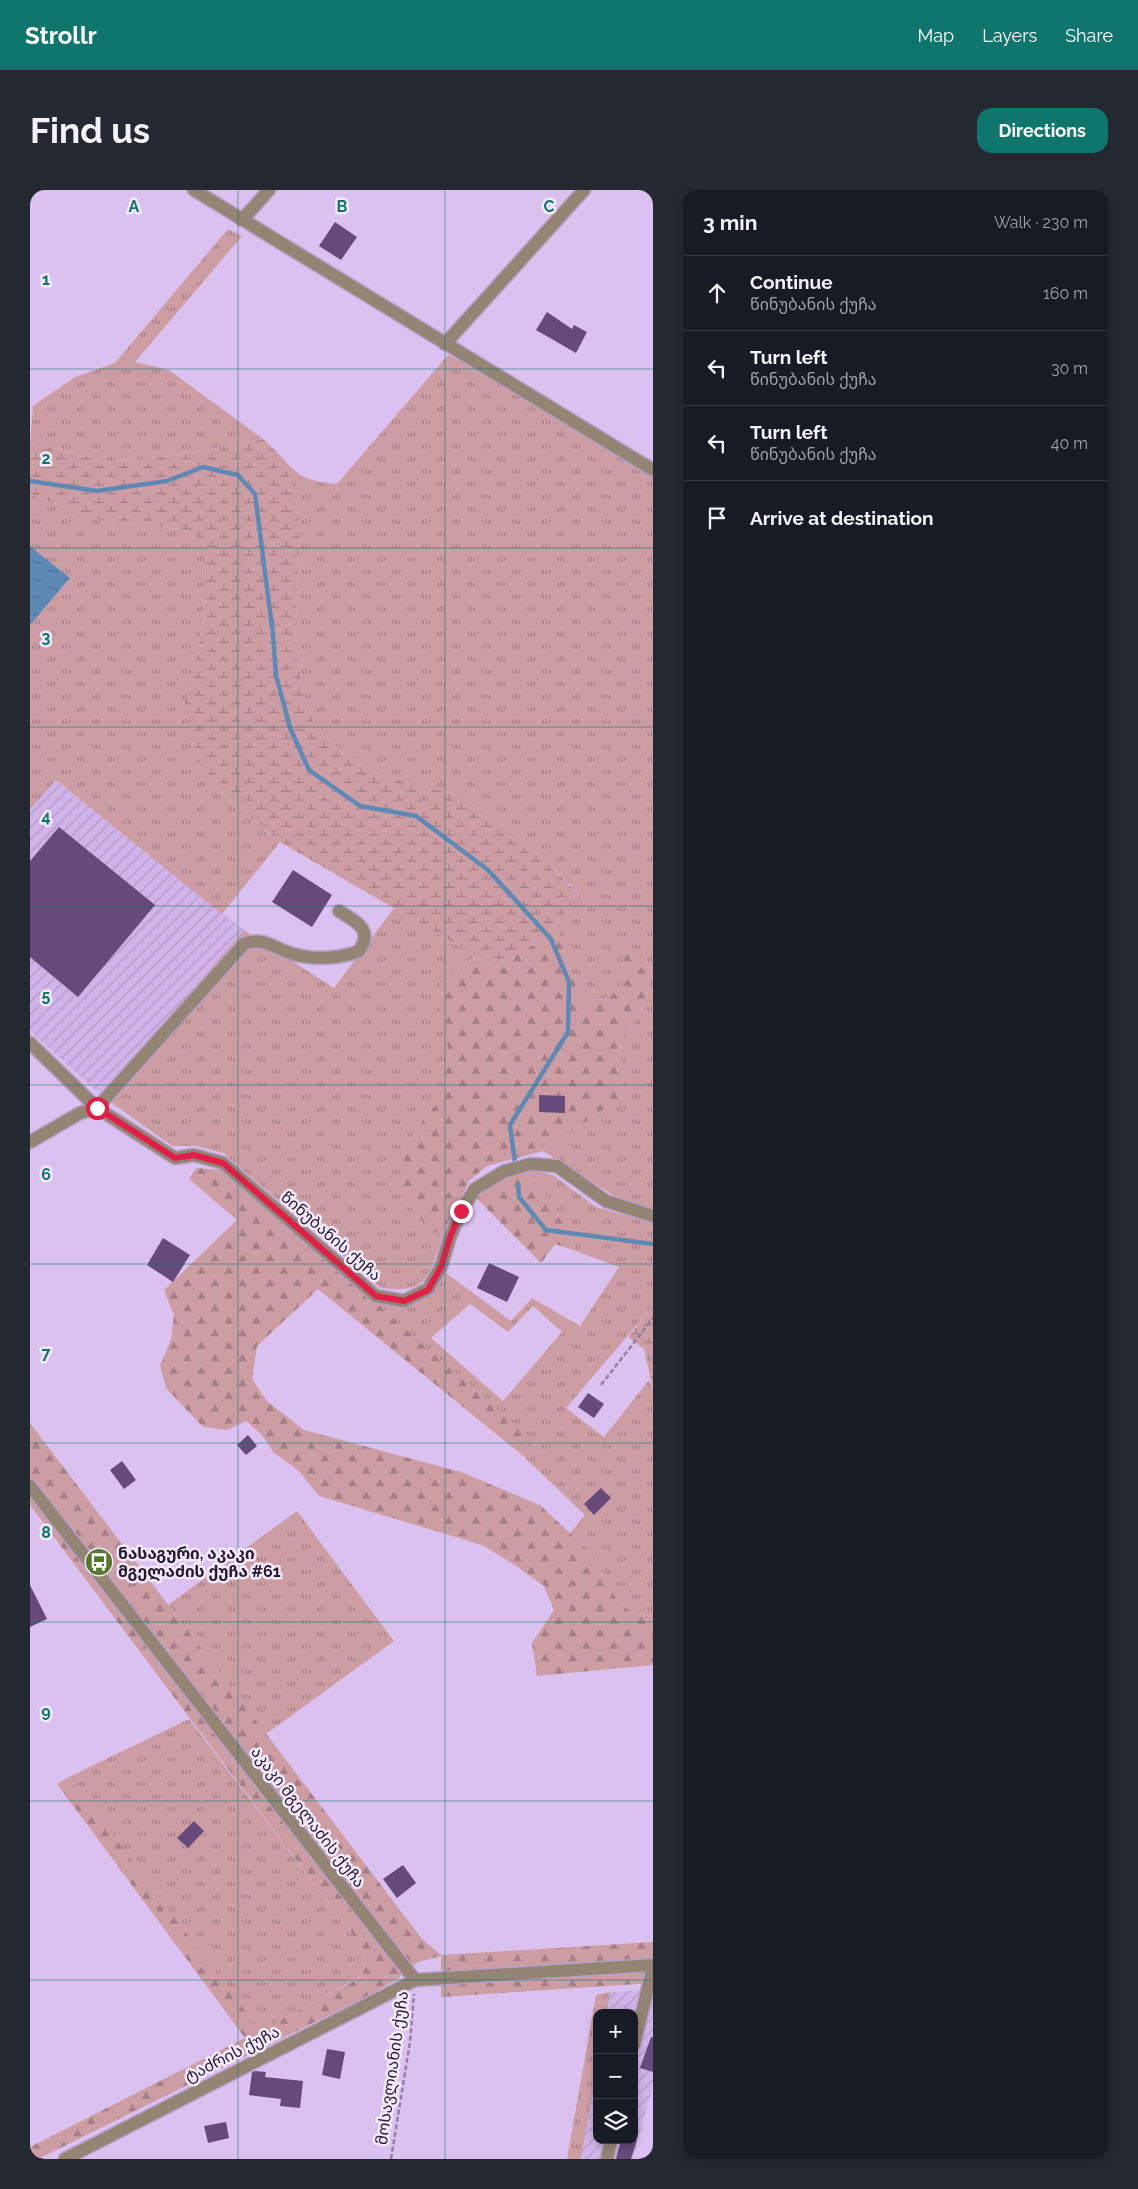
<!DOCTYPE html>
<html lang="en">
<head>
<meta charset="utf-8">
<style>
  :root { --surface:#171b24; --page:#242831; --text:#f1f3f6; --muted:#9ea1a6; --line:#363941; --accent:#0f766e }
  body { margin:0; font-family:Raleway,"Noto Sans Georgian",sans-serif; background:var(--page); color:var(--text) }
  .controls { position:absolute; right:15px; bottom:15px; display:grid; overflow:hidden; border-radius:10px; box-shadow:0 2px 8px #0003 }
  .controls button { width:45px; height:45px; display:grid; place-items:center; padding:0; border:0; border-bottom:1px solid var(--line); background:var(--surface); color:var(--text); font:25px sans-serif }
  .stop { position:absolute; width:15px; height:15px; margin:-11px; border:4px solid #e11d48; border-radius:50%; background:#fff }
  .stop.end { background:#e11d48; border-color:#fff; box-shadow:0 1px 5px #0008 }
  .list { margin:0; padding:0; list-style:none }
  h2 { display:flex; justify-content:space-between; align-items:center; height:65px; margin:0; padding:0 20px; font-size:21px }
  h2 small { font-size:16px; font-weight:400; color:var(--muted) }
  .list li { display:grid; grid-template-columns:32px 1fr auto; gap:15px; align-items:center; box-sizing:border-box; height:75px; padding:0 20px; border-top:1px solid var(--line) }
  .list b { display:block; font-size:19px; white-space:nowrap }
  .list p { margin:0; font-size:16px; white-space:nowrap; color:var(--muted) }
  .list em { font-size:16px; font-style:normal; color:var(--muted) }
  .icon { flex:none; width:28px; height:28px; fill:none; stroke:currentColor; stroke-width:2; stroke-linecap:round; stroke-linejoin:round }
  .map { position:relative; flex:none; width:623px; height:1969px; overflow:hidden; border-radius:15px }
  header { display:flex; align-items:center; gap:30px; box-sizing:border-box; height:70px; padding:0 25px; background:var(--accent); color:#fff }
  header strong { font-size:24px }
  nav { display:flex; gap:28px; margin-inline-start:auto; font-size:18px }
  .intro { display:flex; align-items:center; justify-content:space-between; box-sizing:border-box; height:120px; padding:0 30px }
  h1 { margin:0; font-size:35px }
  .button { padding:12px 22px; border-radius:15px; background:var(--accent); color:#fff; font-size:18px; font-weight:700 }
  main { display:flex; gap:30px; padding:0 30px }
  aside { flex:1; background:var(--surface); border-radius:15px; box-shadow:0 2px 8px #0003 }
  .map>svg:first-child { display:block }
</style>
</head>
<body>
<header>
<strong>Strollr</strong>
<nav><a>Map</a><a>Layers</a><a>Share</a></nav>
</header>
<div class="intro"><h1>Find us</h1><a class="button">Directions</a></div>
<main>
<div class="map">
<svg width="623" height="1969" viewBox="0 0 623 1969">
  <defs>
    <pattern id="industrial-furrows" width="10" height="10" patternUnits="userSpaceOnUse" patternTransform="scale(1.25)"><rect width="10" height="10" fill="#d0b3e8"/><path d="M-1 1l2-2M0 10L10 0M9 11l2-2" fill="none" stroke="#b299c7"/></pattern>
    <pattern id="grass-tufts" width="24" height="20" patternUnits="userSpaceOnUse" patternTransform="scale(1.25)"><rect width="24" height="20" fill="#cd9da4"/><path d="M3 7l-1-3M5 7V3M7 7l1-3M15 17l-1-3M17 17v-4M19 17l1-3" fill="none" stroke="#a67f86"/></pattern>
    <pattern id="forest-firs" width="22" height="20" patternUnits="userSpaceOnUse" patternTransform="scale(1.25)"><rect width="22" height="20" fill="#cd9da4"/><path d="M5 1l3.5 6h-7zM16 11l3.5 6h-7z" fill="#a67f86"/></pattern>
    <pattern id="wetland-marsh" width="20" height="14" patternUnits="userSpaceOnUse" patternTransform="scale(1.25)"><rect width="20" height="14" fill="#cd9da4"/><path d="M1 5h8M5 5V1M11 12h8M15 12V8" fill="none" stroke="#a67f86"/></pattern>
    <pattern id="water-ripples" width="26" height="14" patternUnits="userSpaceOnUse" patternTransform="scale(1.25)"><rect width="26" height="14" fill="#5e89b5"/><path d="M2 4q2-2 4 0t4 0M15 11q2-2 4 0t4 0" fill="none" stroke="#4d6f93"/></pattern>
  </defs>
  <rect width="100%" height="100%" fill="#dbc1f0"/>
  <g fill="url(#industrial-furrows)">
    <polygon points="25,590 214,740 71,905 0,841 0,619"/>
    <polygon points="623,1800 623,1895 603,1969 551,1969 567,1880 567,1950 604,1950 604,1823 577,1823 580,1802"/>
  </g>
  <g fill="url(#grass-tufts)" fill-rule="evenodd">
    <polygon points="198,39 212,46 105,172 139,180 233,249 155,264 81,272 0,253 3,216 45,187 85,173"/>
    <path d="M418,165L436,173L623,287V1018L594,1012L513,961L594,906L589,852L613,818L622,782L615,768L589,800L573,810L550,808L525,734L550,705L501,656L462,626L424,604L348,584L314,563L285,536L273,501L265,453L270,334L250,265C269,288 277,291 307,294Z"/>
    <polygon points="0,305 79,333 149,339 175,351 176,408 169,454 187,597 250,652 192,724 26,590 0,619 0,435 40,388 0,356"/>
    <path d="M364,718L446,766L415,788L408,827L421,864L412,906L377,952L385,1025L412,1048C398,1087 399,1104 351,1098L193,963L166,956H142L71,905L214,740L304,798Z"/>
    <path d="M505,981L523,985L566,1017L623,1033V1116L536,1218L574,1247L619,1190L623,1199V1427L602,1423L586,1409L578,1390L557,1359L540,1343L555,1325L492,1265L504,1252L345,1113C383,1121 395,1115 416,1083L481,1131L502,1108L550,1136L589,1077L546,1061L523,1014L493,983ZM440,1114L478,1142L503,1116L532,1142L473,1211L401,1148Z"/>
    <polygon points="267,1321 364,1451 236,1544 138,1415"/>
    <polygon points="159,1529 336,1763 331,1786 230,1842 39,1587"/>
    <polygon points="580,1802 577,1823 567,1823 567,1880 551,1969 537,1969 566,1805"/>
  </g>
  <g fill="url(#forest-firs)">
    <polygon points="525,734 550,808 573,810 589,800 598,756 615,768 622,782 613,818 589,852 594,906 513,961 457,976 439,991 412,1048 385,1025 368,993 377,952 412,906 420,864 408,827 405,799 415,788 446,766 465,777 510,751"/>
    <polygon points="166,978 193,980 504,1251 492,1265 288,1099 227,1156 222,1189 237,1211 274,1240 431,1282 510,1315 557,1359 578,1390 586,1409 602,1423 623,1427 623,1475 507,1486 502,1453 524,1420 514,1396 485,1375 452,1355 289,1306 269,1281 243,1262 232,1245 216,1231 197,1240 173,1237 136,1198 130,1175 141,1150 144,1125 134,1100 207,1030 159,989"/>
    <path d="M493,983L523,1014L546,1061L525,1054L511,1073L446,1008C458,993 475,988 493,983Z"/>
    <polygon points="0,1233 392,1749 411,1765 623,1752 623,1793 411,1807 411,1766 388,1772 366,1790 340,1805 8,1969 0,1969 0,1957 215,1848 27,1594 39,1587 230,1841 331,1787 336,1763 0,1315"/>
  </g>
  <g fill="url(#wetland-marsh)">
    <polygon points="233,249 250,265 262,295 270,334 265,453 273,501 285,536 314,563 348,584 424,604 462,626 501,656 550,706 510,751 465,777 250,652 187,597 162,563 155,513 169,454 176,409 175,351 149,339 79,333 0,305 0,253 81,272 155,264"/>
    <polygon points="623,1116 623,1199 614,1159 598,1147"/>
  </g>
  <polygon fill="url(#water-ripples)" points="0,356 40,388 0,435"/>
  <g fill="none" stroke-linecap="round" stroke-linejoin="round">
    <g stroke="#5e89b5" stroke-width="4.5">
      <polyline points="0,291 67,301 137,291 173,277 208,285 225,304 243,445 246,485 260,538 279,580 330,616 386,626 458,680 521,749 539,792 538,842 480,935 485,973"/>
      <polyline points="488,994 489,1007 516,1040 623,1054"/>
    </g>
  </g>
  <g fill="#654a7a">
    <polygon points="305,32 327,47 311,70 289,56"/>
    <polygon points="517,122 542,139 544,135 557,142 546,163 506,140"/>
    <polygon points="29,637 125,715 48,807 0,767 0,671"/>
    <polygon points="263,680 302,705 282,737 242,712"/>
    <polygon points="509,905 535,906 535,923 509,922"/>
    <polygon points="133,1048 160,1065 143,1092 117,1075"/>
    <polygon points="459,1073 489,1087 477,1112 447,1098"/>
    <polygon points="558,1203 574,1214 564,1228 548,1217"/>
    <polygon points="218,1245 227,1256 216,1265 207,1255"/>
    <polygon points="92,1271 106,1290 94,1299 80,1280"/>
    <polygon points="571,1298 581,1308 564,1325 554,1314"/>
    <polygon points="0,1395 17,1429 0,1437"/>
    <polygon points="164,1631 174,1641 158,1658 147,1648"/>
    <polygon points="373,1675 386,1693 367,1708 353,1689"/>
    <polygon points="621,1847 623,1847 623,1882 610,1878"/>
    <polygon points="297,1859 315,1862 310,1889 292,1885"/>
    <polygon points="225,1881 236,1882 235,1887 273,1891 270,1918 250,1916 251,1909 219,1905 222,1882"/>
    <polygon points="196,1932 199,1948 178,1953 174,1936"/>
    <polygon points="591,1950 607,1950 601,1969 586,1969"/>
  </g>
  <g fill="none" stroke-linecap="round" stroke-linejoin="round">
    <defs>
      <g id="minor">
        <polyline points="164,0 623,280"/>
        <polyline points="212,30 239,0"/>
        <polyline points="415,154 554,0"/>
        <polyline points="0,853 67,918 145,968 164,965 193,973 346,1106 374,1111 398,1099 411,1077 420,1047 431,1021 445,999 475,981 501,974 527,976 576,1011 623,1026"/>
        <path d="M67,918L214,754C234,746 245,759 263,764C283,770 310,769 329,761C344,739 326,732 309,721"/>
        <polyline points="0,952 50,923 67,918"/>
        <polyline points="0,1296 385,1790"/>
        <polyline points="604,1855 623,1777"/>
        <polyline points="35,1969 385,1790 623,1775"/>
        <polyline points="577,1969 581,1950"/>
      </g>
    </defs>
    <use href="#minor" stroke="#b6a0c9" stroke-width="15"/>
    <g stroke="#937fa2" stroke-width="2.5" stroke-dasharray="5 2.5" stroke-linecap="butt">
      <polyline points="571,1195 623,1128"/>
      <polyline points="361,1969 380,1852 384,1804"/>
    </g>
    <use href="#minor" stroke="#938473" stroke-width="12"/>
  </g>
  <g fill="none" stroke-linecap="round" stroke-linejoin="round">
    <polyline stroke="#e11d48" stroke-width="6" points="67,918 145,968 164,965 193,973 346,1106 374,1111 398,1100 411,1077 420,1047 431,1021"/>
  </g>
  <path fill="none" stroke="#0f766e" stroke-width="1" stroke-opacity="0.55" d="M208,0V1969M415,0V1969M0,179H623M0,358H623M0,537H623M0,716H623M0,895H623M0,1074H623M0,1253H623M0,1432H623M0,1611H623M0,1790H623"/>
  <defs>
    <symbol id="bus-disc" viewBox="-11 -11 22 22"><circle r="9.5" fill="#57772e" stroke="#f3e9fc"/><path d="M-5-6H5V4H4V6H2V4H-2V6H-4V4H-5ZM-3.5-4V0h7V-4ZM-3.5 1.2v1.5H-2V1.2ZM2 1.2v1.5H3.5V1.2Z" fill="#fff"/></symbol>
  </defs>
  <g fill-rule="evenodd">
    <use href="#bus-disc" x="53" y="1356" width="32" height="32"/>
  </g>
  <g text-anchor="middle" dominant-baseline="central" stroke-width="5" stroke-linejoin="round" paint-order="stroke">
    <g font-size="16" fill="#241a2b" stroke="#f3e9fc">
      <text transform="translate(301 1046) rotate(41)">წინუბანის ქუჩა</text>
      <text transform="translate(278 1627) rotate(52)">აკაკი მგელაძის ქუჩა</text>
      <text transform="translate(202 1864) rotate(-27)">ტაძრის ქუჩა</text>
      <text transform="translate(362 1878) rotate(-82)">მოსავლიანის ქუჩა</text>
    </g>
    <g font-size="16" font-weight="bold" fill="#241a2b" stroke="#f3e9fc" text-anchor="start">
      <text x="88" y="1363">ნასაგური, აკაკი<tspan x="88" dy="18">მგელაძის ქუჩა #61</tspan></text>
    </g>
  </g>
  <g font-size="16" text-anchor="middle" font-weight="bold" fill="#0f766e" stroke="#f3e9fc" stroke-width="5" stroke-linejoin="round" paint-order="stroke">
    <text x="104" y="22">A</text>
    <text x="312" y="22">B</text>
    <text x="519" y="22">C</text>
    <text x="16" y="95">1</text>
    <text x="16" y="274">2</text>
    <text x="16" y="453">3</text>
    <text x="16" y="632">4</text>
    <text x="16" y="811">5</text>
    <text x="16" y="990">6</text>
    <text x="16" y="1169">7</text>
    <text x="16" y="1348">8</text>
    <text x="16" y="1527">9</text>
  </g>
</svg>
<div class="controls">
<button>+</button>
<button>−</button>
<button><svg class="icon" aria-label="layers" viewBox="0 0 24 24"><path d="M12 4l9 5-9 5-9-5zM3 14l9 5 9-5"/></svg></button>
</div>
<div class="stop" style="left:67px;top:918px"></div>
<div class="stop end" style="left:431px;top:1021px"></div>
</div>
<aside>
<h2>3 min<small>Walk · 230 m</small></h2>
<ul class="list">
<li><svg class="icon" aria-label="ahead" viewBox="0 0 24 24"><path d="M12 20V5M6 11l6-6 6 6"/></svg><div><b>Continue</b><p>წინუბანის ქუჩა</p></div><em>160 m</em></li>
<li><svg class="icon" aria-label="left" viewBox="0 0 24 24"><path d="M17 20v-9H6M10 6l-5 5 5 5"/></svg><div><b>Turn left</b><p>წინუბანის ქუჩა</p></div><em>30 m</em></li>
<li><svg class="icon" aria-label="left" viewBox="0 0 24 24"><path d="M17 20v-9H6M10 6l-5 5 5 5"/></svg><div><b>Turn left</b><p>წინუბანის ქუჩა</p></div><em>40 m</em></li>
<li><svg class="icon" aria-label="arrive" viewBox="0 0 24 24"><path d="M6 21V4h12l-3 4 3 4H6"/></svg><div><b>Arrive at destination</b></div></li>
</ul>
</aside>
</main>
</body>
</html>
